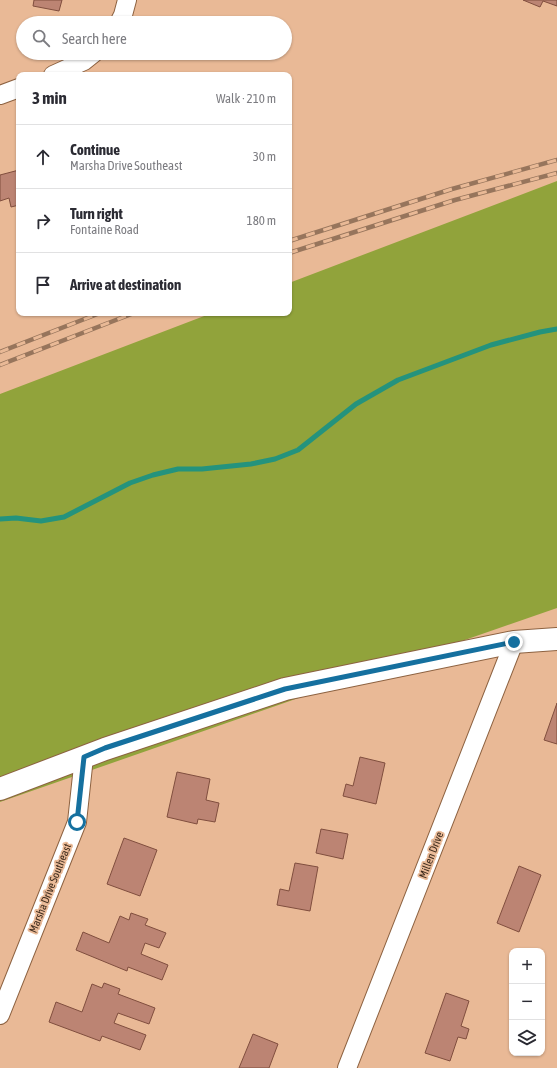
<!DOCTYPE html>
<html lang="en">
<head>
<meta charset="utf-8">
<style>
  :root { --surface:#fff; --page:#f2f2f3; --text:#2b2b33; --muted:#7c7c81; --line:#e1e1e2 }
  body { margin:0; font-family:"Asap Condensed",sans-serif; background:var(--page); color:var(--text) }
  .controls { position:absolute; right:12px; bottom:12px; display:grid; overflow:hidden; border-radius:8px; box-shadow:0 1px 3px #0004 }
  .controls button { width:36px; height:36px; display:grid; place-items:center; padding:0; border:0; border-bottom:1px solid var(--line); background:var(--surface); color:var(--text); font:20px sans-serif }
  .stop { position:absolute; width:12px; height:12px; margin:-9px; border:3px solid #15709f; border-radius:50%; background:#fff }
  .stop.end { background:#15709f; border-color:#fff; box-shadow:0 1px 4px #0008 }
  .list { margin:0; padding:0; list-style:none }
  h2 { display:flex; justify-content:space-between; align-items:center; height:52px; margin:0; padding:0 16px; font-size:17px }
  h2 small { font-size:13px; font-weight:400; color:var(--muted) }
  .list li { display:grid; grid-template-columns:26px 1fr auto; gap:12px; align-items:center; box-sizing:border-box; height:64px; padding:0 16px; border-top:1px solid var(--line) }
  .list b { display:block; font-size:15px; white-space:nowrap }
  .list p { margin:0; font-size:13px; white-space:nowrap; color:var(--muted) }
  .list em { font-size:13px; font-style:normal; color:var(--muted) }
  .icon { flex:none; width:22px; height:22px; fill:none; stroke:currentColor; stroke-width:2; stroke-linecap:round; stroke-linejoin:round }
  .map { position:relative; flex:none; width:557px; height:1068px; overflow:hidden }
  .search { position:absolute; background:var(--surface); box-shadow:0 1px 3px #0004; left:16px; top:16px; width:276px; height:44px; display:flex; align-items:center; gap:10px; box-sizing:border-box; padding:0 14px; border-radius:22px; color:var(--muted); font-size:15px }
  .panel { position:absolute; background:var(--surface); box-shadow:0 1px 3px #0004; left:16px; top:72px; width:276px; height:244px; border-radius:8px }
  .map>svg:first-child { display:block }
</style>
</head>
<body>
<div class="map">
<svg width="557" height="1068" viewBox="0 0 557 1068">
  <rect width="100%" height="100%" fill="#e9b996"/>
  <polygon fill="#91a33b" points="557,181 557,608 0,802 0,394 212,313 289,313 289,283"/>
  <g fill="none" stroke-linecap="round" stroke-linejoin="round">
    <polyline stroke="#24937d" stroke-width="5" points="0,519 16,518 41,521 64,517 130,483 153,475 178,469 202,469 251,464 275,459 298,450 356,404 398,380 491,345 540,332 557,329"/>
  </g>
  <g fill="#bc8473" stroke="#804e3e">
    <polygon points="34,0 62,0 59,11 33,6"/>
    <polygon points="523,0 557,0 557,6 543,1 540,7"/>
    <polygon points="19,170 19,205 11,207 9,198 0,201 0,175"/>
    <polygon points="557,703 557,744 544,740"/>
    <polygon points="360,757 385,763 376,804 343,796 346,784 353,786"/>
    <polygon points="177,772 210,779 206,800 219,803 215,822 198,819 197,824 167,817"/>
    <polygon points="321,829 348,834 343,859 316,853"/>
    <polygon points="124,838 157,850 140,896 107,884"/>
    <polygon points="295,863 318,867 310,911 277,905 280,889 289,891"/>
    <polygon points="519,866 541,875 519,932 497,923"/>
    <polygon points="131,913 148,919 145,925 166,933 159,948 145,943 141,954 168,965 162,980 128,967 127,971 76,950 83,932 109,943 120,916 129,920"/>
    <polygon points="104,983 120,989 118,994 155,1008 149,1024 118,1013 114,1023 146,1035 140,1050 102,1036 100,1041 49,1022 56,1002 82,1012 92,984 102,988"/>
    <polygon points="446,993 469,1001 461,1026 469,1029 466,1039 458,1037 450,1061 425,1053"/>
    <polygon points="253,1034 278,1044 269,1068 239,1068"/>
  </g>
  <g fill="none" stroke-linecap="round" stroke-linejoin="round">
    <defs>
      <g id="minor">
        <polyline points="119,23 123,15 127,0"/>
        <polyline points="53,75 84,61 94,53"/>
        <polyline points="0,95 19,88"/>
        <polyline points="0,1015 77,822 84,757"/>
        <polyline points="347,1068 514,642"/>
      </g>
      <polyline id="secondary" points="0,789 105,749 285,689 514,642 557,639"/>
    </defs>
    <use href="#minor" stroke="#8d6241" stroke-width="20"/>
    <use href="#secondary" stroke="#8d6241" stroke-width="24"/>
    <use href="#minor" stroke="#fff" stroke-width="18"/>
    <use href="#secondary" stroke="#fff" stroke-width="22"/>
    <defs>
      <g id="rail">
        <polyline points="289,241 452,189 557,160"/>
        <polyline points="289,253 455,200 557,173"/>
        <polyline points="0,352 100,313"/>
        <polyline points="0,365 134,313"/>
      </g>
    </defs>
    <use href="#rail" stroke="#97755c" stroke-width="4.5"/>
    <use href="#rail" stroke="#e9b996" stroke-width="3" stroke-dasharray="9" stroke-linecap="butt"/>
  </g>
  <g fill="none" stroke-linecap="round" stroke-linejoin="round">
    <polyline stroke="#15709f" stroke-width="5" points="77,822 84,757 105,748 285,689 514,642"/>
  </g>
  <g text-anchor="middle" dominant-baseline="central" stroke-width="3.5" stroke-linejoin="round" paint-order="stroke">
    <g font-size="11" fill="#3c2a1c" stroke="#e9b996">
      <text transform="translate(431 855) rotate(-69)">Millen Drive</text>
      <text transform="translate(50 888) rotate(-68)">Marsha Drive Southeast</text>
    </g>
  </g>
</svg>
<div class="controls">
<button>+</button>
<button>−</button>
<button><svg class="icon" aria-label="layers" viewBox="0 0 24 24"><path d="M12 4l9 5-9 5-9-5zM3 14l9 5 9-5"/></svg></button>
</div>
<div class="stop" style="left:77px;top:822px"></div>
<div class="stop end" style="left:514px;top:642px"></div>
<div class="search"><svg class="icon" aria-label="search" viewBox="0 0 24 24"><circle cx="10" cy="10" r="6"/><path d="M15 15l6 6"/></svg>Search here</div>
<section class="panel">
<h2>3 min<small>Walk · 210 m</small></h2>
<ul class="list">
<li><svg class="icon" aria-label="ahead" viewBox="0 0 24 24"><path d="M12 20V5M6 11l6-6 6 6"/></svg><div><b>Continue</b><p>Marsha Drive Southeast</p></div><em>30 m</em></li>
<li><svg class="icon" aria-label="right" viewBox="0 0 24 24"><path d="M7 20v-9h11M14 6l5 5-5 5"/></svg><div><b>Turn right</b><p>Fontaine Road</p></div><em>180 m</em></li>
<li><svg class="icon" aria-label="arrive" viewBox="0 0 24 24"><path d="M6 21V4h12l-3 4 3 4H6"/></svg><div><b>Arrive at destination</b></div></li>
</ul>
</section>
</div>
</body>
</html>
